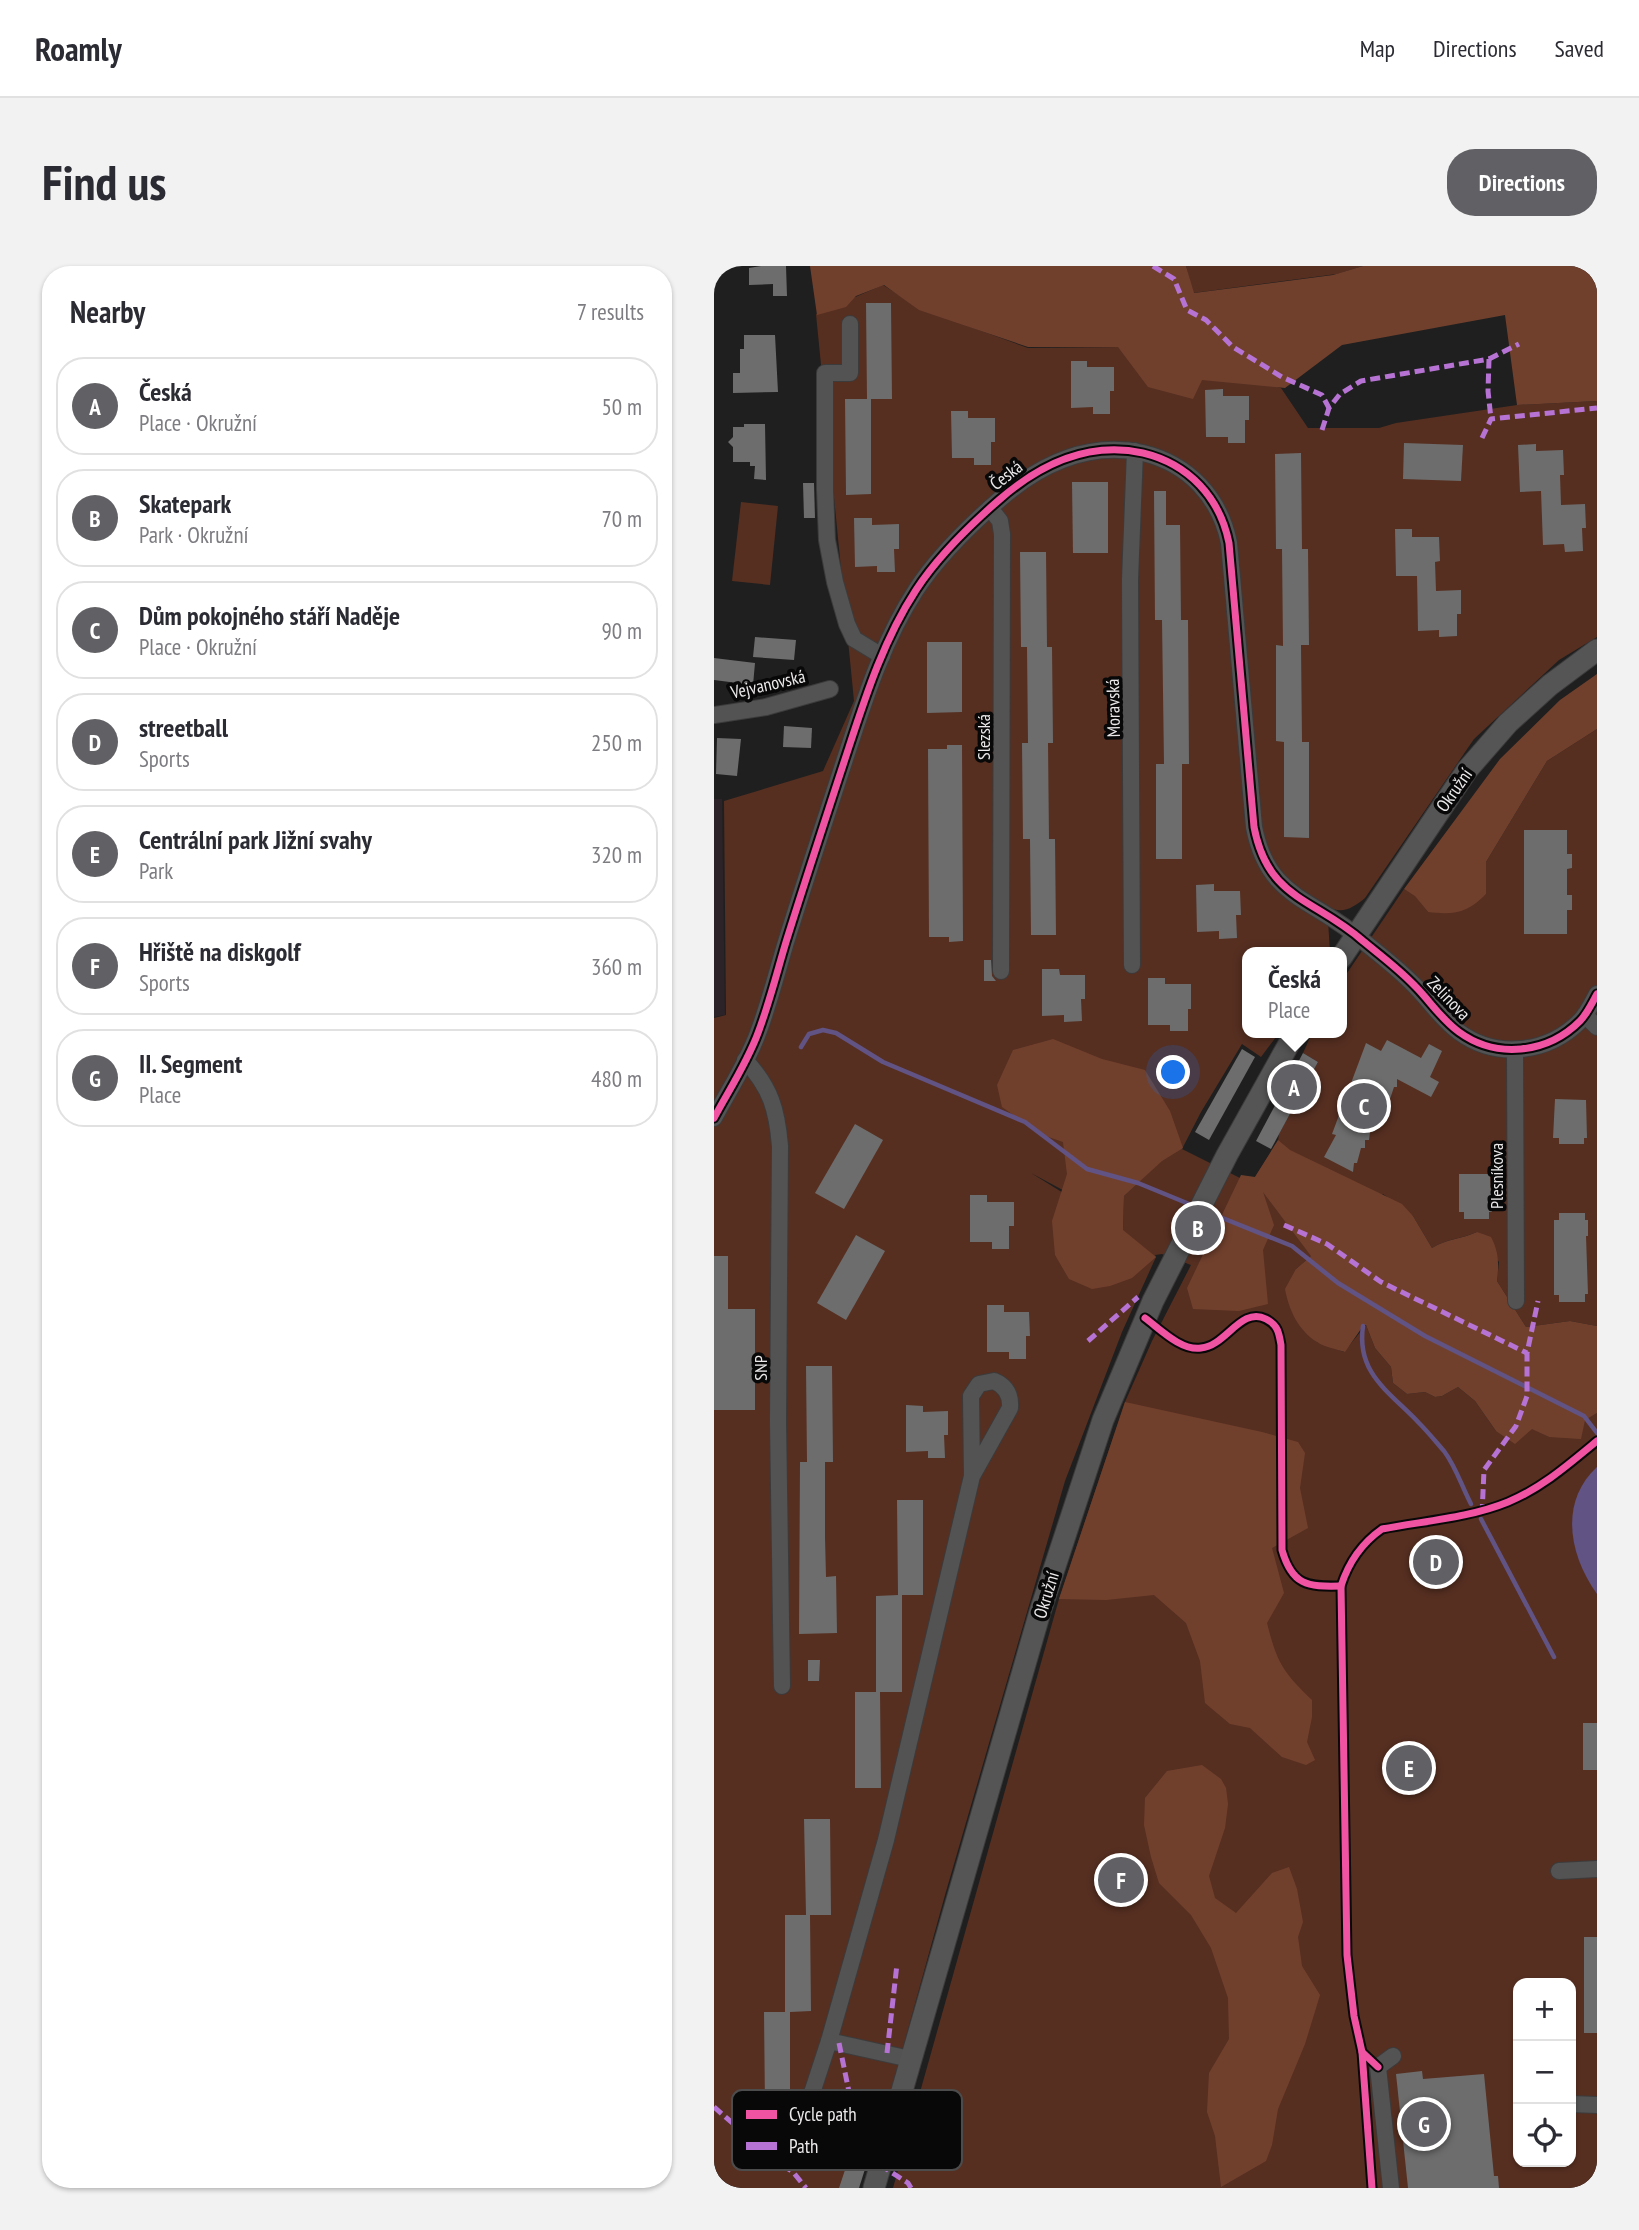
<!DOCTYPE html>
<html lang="en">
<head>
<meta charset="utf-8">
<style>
  :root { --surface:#fff; --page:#f2f2f3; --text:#2b2b33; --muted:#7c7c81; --line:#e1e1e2; --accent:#616165 }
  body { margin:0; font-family:"PT Sans Narrow",sans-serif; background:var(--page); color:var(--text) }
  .controls { position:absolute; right:21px; bottom:21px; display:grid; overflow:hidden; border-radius:14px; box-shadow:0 2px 5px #0004 }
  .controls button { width:63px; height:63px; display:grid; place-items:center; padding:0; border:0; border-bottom:2px solid var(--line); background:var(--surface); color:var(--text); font:35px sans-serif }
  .you { position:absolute; left:460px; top:807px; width:24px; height:24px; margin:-18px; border:5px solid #fff; border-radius:50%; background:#1a73e8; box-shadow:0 0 0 10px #1a73e833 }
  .badge { display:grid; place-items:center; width:46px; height:46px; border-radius:50%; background:var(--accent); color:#fff; font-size:23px; font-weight:700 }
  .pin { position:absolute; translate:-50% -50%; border:4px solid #fff; box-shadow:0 2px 7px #0006 }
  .popup { position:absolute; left:528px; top:681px; width:105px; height:91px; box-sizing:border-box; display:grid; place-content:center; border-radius:14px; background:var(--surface); filter:drop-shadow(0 2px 5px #0005); font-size:23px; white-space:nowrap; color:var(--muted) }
  .popup b { font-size:26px; color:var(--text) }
  .popup::after { content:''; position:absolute; left:50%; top:100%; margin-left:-14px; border:14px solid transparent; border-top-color:var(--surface) }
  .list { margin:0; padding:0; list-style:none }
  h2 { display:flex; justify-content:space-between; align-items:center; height:91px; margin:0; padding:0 28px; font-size:30px }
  h2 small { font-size:23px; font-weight:400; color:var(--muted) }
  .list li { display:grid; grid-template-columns:46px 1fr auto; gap:21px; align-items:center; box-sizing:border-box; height:98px; margin:0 14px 14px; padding:0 14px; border:2px solid var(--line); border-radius:28px }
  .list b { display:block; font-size:26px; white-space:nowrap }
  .list p { margin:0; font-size:23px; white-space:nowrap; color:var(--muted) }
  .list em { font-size:23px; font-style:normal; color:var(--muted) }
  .icon { flex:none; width:38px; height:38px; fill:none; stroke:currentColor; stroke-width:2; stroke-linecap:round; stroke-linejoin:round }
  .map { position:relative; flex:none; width:883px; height:1922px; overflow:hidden; border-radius:28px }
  header { display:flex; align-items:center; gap:42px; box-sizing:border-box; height:98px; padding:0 35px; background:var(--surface); border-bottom:2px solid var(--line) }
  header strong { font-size:33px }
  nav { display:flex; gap:38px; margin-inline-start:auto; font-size:24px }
  .intro { display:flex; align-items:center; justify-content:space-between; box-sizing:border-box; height:168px; padding:0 42px }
  h1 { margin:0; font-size:49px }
  .button { padding:18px 32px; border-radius:28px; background:var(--accent); color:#fff; font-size:24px; font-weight:700 }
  main { display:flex; gap:42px; padding:0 42px }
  aside { flex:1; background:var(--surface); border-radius:28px; box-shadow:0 2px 5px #0004 }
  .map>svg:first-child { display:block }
</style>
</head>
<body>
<header>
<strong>Roamly</strong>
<nav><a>Map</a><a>Directions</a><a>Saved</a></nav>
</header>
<div class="intro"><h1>Find us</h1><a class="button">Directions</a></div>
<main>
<aside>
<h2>Nearby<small>7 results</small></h2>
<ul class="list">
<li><span class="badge">A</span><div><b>Česká</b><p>Place · Okružní</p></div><em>50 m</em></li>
<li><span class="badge">B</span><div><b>Skatepark</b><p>Park · Okružní</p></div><em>70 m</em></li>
<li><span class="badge">C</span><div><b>Dům pokojného stáří Naděje</b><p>Place · Okružní</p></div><em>90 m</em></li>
<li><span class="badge">D</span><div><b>streetball</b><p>Sports</p></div><em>250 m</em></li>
<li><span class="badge">E</span><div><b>Centrální park Jižní svahy</b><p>Park</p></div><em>320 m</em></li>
<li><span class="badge">F</span><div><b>Hřiště na diskgolf</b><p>Sports</p></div><em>360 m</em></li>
<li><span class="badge">G</span><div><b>II. Segment</b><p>Place</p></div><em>480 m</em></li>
</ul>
</aside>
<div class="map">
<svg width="883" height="1922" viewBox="0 0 883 1922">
  <rect width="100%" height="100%" fill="#1f1f1f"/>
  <polygon fill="#2b2327" points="0,533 8,533 11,749 0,751"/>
  <g fill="#562f21" fill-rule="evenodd">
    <polygon points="472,0 649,0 623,8 479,27"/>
    <path d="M169,19L207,43L314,82L404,81L567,122L594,162H665L682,157L803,139L883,135V371L845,394L760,473L651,632C639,642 626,650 613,639L616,686H533V767H565L547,791L528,778L487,846L468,883L546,922L541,911L564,875L565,868L604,796L589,787L598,767H627V716L690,623L701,629L714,646L772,628V596L833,495L883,463V1060L856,1055L812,1061L783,1015L785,996L763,966C747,973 732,973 718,982L699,950L669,928L582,1003L603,1076L630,1086L652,1059L661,1082L677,1101L679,1117L693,1128L711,1126L721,1131L728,1130L744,1121L761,1135L782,1165L818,1162L835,1171L883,1147V1922H179L345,1333L411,1136L438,1075L477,999L448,988L441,989L442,991L408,1066L351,1215L231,1629L185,1796L180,1826L157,1898L137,1892L128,1922H0V752L12,749L10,535L109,505L140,435L102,48ZM446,896L410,930L409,964L317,907L373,937ZM804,1717H857V1896H804Z"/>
    <polygon points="27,236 64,240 56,319 18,315"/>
  </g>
  <g fill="#71402d">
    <polygon points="96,0 472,0 480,27 619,9 649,0 883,0 883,135 803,139 791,49 628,79 571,122 488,114 479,133 434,121 404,81 314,81 205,44 170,19 142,30 132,41 103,49"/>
    <path d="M883,408V463L833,495L772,596V628C753,647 741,649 714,646L701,630L690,623L786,493L846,434Z"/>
    <polygon points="339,773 388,793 431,804 456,845 469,882 448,895 410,930 409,964 442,991 418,1012 396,1020 378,1023 355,1013 341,989 338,955 353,908 349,876 326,868 288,841 283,819 299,784"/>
    <path d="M564,874L576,884L688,938L699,950L718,982C732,973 748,973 763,966L777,971C785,986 785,999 783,1015L812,1061L856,1055L883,1060V1147L871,1154L867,1173L835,1171L818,1163L801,1178L782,1165L761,1135L744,1121L728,1130L721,1131L711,1126L693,1128L679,1117L677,1101L661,1082L652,1059L649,1060L631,1086C622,1083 610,1081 603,1076C584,1064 575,1044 571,1023L582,1003L597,990L549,926L560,959L549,984L554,1038L525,1045L479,1043L473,1022L527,909L541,911Z"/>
    <path d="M411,1136L548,1166L584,1176L591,1187L586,1222L594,1262L558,1282L570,1327L553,1357C563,1397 569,1406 598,1434V1451L593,1476L601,1494L592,1499L568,1491L536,1462L516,1458L491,1437L486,1395L472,1357L440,1329L392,1334L345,1333Z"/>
    <polygon points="488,1499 507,1513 512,1522 514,1538 511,1562 495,1610 501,1632 522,1647 558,1607 575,1601 583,1623 589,1656 584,1671 588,1700 606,1729 591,1778 564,1843 558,1879 552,1895 507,1921 501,1870 493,1846 495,1807 515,1773 514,1732 497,1682 477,1649 445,1617 437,1591 430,1559 431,1532 453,1505"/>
  </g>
  <path fill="#615384" d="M883,1201V1328C855,1289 845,1236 883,1201Z"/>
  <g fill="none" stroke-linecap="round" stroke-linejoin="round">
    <g stroke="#615384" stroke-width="4.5">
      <polyline points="87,781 95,768 109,764 122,767 169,796 311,856 373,903 424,917 480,940"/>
      <polyline points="491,945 578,980 624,1017 711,1070 870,1150 883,1167"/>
      <path d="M649,1060C642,1108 676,1126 705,1157C714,1166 722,1176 730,1185C742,1201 748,1221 757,1238"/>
      <polyline points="767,1253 840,1391"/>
    </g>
  </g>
  <g fill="#6d6d6d">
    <polygon points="47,0 72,0 73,30 59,30 59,18 35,19 35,2"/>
    <polygon points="152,37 177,37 178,133 157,133 157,228 132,229 131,133 153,133"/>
    <polygon points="30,69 61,69 64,126 19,127 19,107 26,107 26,83 30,83"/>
    <polygon points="357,95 373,95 373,101 400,101 400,125 396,125 396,148 379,148 379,141 357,142"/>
    <polygon points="509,123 509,130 535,130 535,154 531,154 531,177 514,177 514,171 492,171 491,124"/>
    <polygon points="237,145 254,145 254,152 281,152 281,176 277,176 277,199 260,199 260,192 238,192"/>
    <polygon points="30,158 51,158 52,214 40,213 41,200 36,200 36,196 19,196 19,181 14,176 19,171 19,161 30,161"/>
    <polygon points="690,177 749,179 747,215 689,213"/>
    <polygon points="822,178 822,185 849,184 850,209 846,209 847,239 871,238 872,262 868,262 869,285 851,286 850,278 829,279 827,225 806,226 804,179"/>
    <polygon points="587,187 588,283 594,283 595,379 587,379 588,476 595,476 595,572 570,571 570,476 562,475 562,379 569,380 568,283 562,283 561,188"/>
    <polygon points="358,216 394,216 394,287 359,287"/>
    <polygon points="89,217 100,217 101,252 90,252"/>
    <polygon points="440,225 452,225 452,259 466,259 467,354 474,354 475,498 468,498 468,593 442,593 442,498 450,498 448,354 441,354"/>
    <polygon points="140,252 158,252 158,259 185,258 185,283 180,283 181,306 163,306 163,300 141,301"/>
    <polygon points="681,263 698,263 698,271 725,271 726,295 721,296 722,325 747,324 747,348 743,348 743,370 725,371 725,364 704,365 703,310 682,310"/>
    <polygon points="306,286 332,286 333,381 338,381 339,477 334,477 335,573 341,573 342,669 317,669 316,573 309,573 308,477 314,477 313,381 307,381"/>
    <polygon points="41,371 82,374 80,394 39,391"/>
    <polygon points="213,376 248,376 248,446 213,447"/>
    <polygon points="0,392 41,397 39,419 0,414"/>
    <polygon points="70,460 98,462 97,482 69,481"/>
    <polygon points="3,472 27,473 23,510 2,508"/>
    <polygon points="233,479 248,479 249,675 235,676 235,671 215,671 214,483 233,483"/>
    <polygon points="810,564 853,564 853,588 858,588 858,602 853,603 853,629 858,629 858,644 853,644 853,668 810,668"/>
    <polygon points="500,618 500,625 526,625 527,649 522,649 523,672 505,673 505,665 483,666 482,619"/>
    <polygon points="270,694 277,694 278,710 282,715 270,715"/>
    <polygon points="328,703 345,703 346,709 371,709 371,733 367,733 368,755 350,756 350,749 328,750"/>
    <polygon points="434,712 451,712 451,718 477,718 477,743 474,743 474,765 456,765 456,759 434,759"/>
    <polygon points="673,774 707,792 715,778 728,785 716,811 725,816 717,831 683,813 683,821 680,821 675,836 671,836 671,844 668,843 667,851 664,851 663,859 659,859 659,866 656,866 655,874 651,874 651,882 647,882 643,897 640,897 639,906 610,891 622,869 618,868 652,777 667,785"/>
    <polygon points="528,783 541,791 495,874 481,866"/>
    <polygon points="589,787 604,796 557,883 542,875"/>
    <polygon points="841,833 872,834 873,872 870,872 870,878 845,878 845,872 839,872"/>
    <polygon points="141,858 169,874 130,943 101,927"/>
    <polygon points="745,908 776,908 778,946 775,946 775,953 750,953 750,946 745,946"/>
    <polygon points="256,929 273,929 273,936 300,936 300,960 295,960 295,983 278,983 278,976 256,976"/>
    <polygon points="845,947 871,947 871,954 874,954 874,970 872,970 874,1028 871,1028 871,1036 845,1036 845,1029 840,1029 840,954 845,954"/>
    <polygon points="142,969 171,985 132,1054 103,1037"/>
    <polygon points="0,990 14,990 14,1043 41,1043 41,1144 0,1144"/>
    <polygon points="273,1039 290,1039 290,1046 315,1046 316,1070 312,1070 312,1093 295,1093 295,1086 273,1086"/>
    <polygon points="92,1100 118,1100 119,1196 111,1196 111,1271 112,1311 122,1310 123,1367 85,1368 86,1196 93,1196"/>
    <polygon points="192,1139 209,1140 209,1146 234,1145 234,1169 230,1169 231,1192 214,1192 214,1185 192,1186"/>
    <polygon points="183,1234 209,1234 209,1329 188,1329 188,1426 166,1426 167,1522 141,1522 141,1426 162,1426 162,1330 184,1329"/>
    <polygon points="94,1394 106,1394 105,1415 94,1415"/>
    <rect x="869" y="1457" width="14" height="47"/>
    <polygon points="90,1553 116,1553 117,1649 96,1649 97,1745 76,1746 76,1841 51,1841 50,1746 71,1746 71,1649 92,1649"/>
    <rect x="870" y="1671" width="13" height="96"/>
    <polygon points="708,1805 709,1813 770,1808 780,1910 784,1910 785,1922 694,1922 682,1808"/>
    <polygon points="134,1895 152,1900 145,1922 125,1922"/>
  </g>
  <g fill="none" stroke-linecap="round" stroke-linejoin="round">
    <defs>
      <g id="street">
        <polyline points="136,58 136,107 111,107 111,224 113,274 121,316 133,358 140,373 168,390"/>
        <polyline points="276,242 286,255 288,268 287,705"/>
        <polyline points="0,449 52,441 116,423"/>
        <polyline points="418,699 416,314 421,185"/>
        <polyline points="871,749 883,761"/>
        <polyline points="801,784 802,1035"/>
        <path d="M31,794C57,822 63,844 66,880L64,1156L68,1420"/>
        <path d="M0,852C15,824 33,797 44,767C55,738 63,706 72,676C92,612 113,548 134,484C152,429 170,373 202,324C224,290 254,261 285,234C325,199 374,175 429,187C475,198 506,232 515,277L540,561C554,634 600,632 649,675C666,689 685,703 701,720C716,735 727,753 745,766C782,793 833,788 866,755C873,748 878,737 883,728"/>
        <polyline points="845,1605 883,1603"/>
        <path d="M196,1793L115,1775L172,1574L258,1210L257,1130L265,1118L280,1115C292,1120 297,1129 296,1142L258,1210"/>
        <polyline points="96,1833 115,1775"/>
        <polyline points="857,1838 883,1839"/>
        <polyline points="677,1922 664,1801 679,1790"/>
      </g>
      <g id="secondary">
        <polyline points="627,692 753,504 794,457 836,419 883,384"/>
        <polyline points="160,1922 326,1346 389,1154 439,1035 513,889 581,767"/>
      </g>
    </defs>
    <use href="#street" stroke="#3c3b3b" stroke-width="18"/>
    <use href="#secondary" stroke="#3c3b3b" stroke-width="23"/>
    <use href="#street" stroke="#545353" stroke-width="16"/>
    <use href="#secondary" stroke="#565555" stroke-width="21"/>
    <g stroke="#b673d3" stroke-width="5" stroke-dasharray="10 5" stroke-linecap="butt">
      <polyline points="439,0 460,13 473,44 492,54 519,81 568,111 608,129 615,142"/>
      <polyline points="775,93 805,78"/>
      <polyline points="608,164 615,142 626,128 647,115 775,93 774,125 777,153"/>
      <polyline points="768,172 777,153 883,142"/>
      <polyline points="570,959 613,978 667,1016 813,1087"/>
      <polyline points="374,1075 424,1031"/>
      <polyline points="768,1248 770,1204 802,1160 813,1130 813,1087 824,1035"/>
      <polyline points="125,1777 143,1865 149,1880"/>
      <polyline points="173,1787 183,1698"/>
      <polyline points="0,1841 61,1894 79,1906 92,1922"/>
      <polyline points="86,1843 122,1881 131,1887"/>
      <polyline points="166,1899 194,1917 197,1922"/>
    </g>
    <defs>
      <g id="cycleway">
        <path d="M0,852C15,824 33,797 44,767C55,738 63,706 72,676C92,612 113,548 134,484C152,429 170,373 202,324C224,290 254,261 285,234C325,199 374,175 429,187C475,198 506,232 515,277L540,561C554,634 600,632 649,675C666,689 685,703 701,720C716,735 727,753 745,766C782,793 833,788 866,755C873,748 878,737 883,728"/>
        <path d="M431,1052C446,1063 467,1085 487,1082C512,1080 527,1040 552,1053C564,1059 565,1067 567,1079L568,1284C578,1319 593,1321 627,1320"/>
        <polyline points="648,1786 658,1922"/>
        <path d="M664,1801L648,1786L640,1750L633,1689L627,1320C634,1298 648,1277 668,1263C709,1255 755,1252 794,1236C828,1222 855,1198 883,1175"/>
      </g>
    </defs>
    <use href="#cycleway" stroke="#090809" stroke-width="11"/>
    <use href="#cycleway" stroke="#f153a3" stroke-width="7"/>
  </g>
  <g text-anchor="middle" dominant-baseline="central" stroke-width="7" stroke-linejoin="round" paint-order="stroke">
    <g font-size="18" fill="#ebe9ea" stroke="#090809">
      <text transform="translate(292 209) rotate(-38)">Česká</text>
      <text transform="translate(54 418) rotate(-13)">Vejvanovská</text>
      <text transform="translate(399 442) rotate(-91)">Moravská</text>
      <text transform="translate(269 471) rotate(-90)">Slezská</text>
      <text transform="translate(740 524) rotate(-55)">Okružní</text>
      <text transform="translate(735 732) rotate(46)">Zelinova</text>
      <text transform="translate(782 910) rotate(-90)">Plesníkova</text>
      <text transform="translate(46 1102) rotate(-90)">SNP</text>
      <text transform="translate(332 1329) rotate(-73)">Okružní</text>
    </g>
  </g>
  <rect x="18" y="1824" width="230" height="80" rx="10" fill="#090809" stroke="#4d4c4c" stroke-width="2"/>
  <rect x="32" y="1844" width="31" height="9" fill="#f153a3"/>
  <rect x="32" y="1876" width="31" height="8" fill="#b673d3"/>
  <g font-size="19" fill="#ebe9ea">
    <text x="75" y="1855">Cycle path</text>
    <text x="75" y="1887">Path</text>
  </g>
</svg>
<div class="controls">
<button>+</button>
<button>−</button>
<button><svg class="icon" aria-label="locate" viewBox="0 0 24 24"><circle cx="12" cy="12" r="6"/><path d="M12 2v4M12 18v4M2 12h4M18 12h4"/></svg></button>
</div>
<div class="you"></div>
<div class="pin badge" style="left:580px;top:821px">A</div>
<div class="popup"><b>Česká</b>Place</div>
<div class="pin badge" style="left:484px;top:962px">B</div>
<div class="pin badge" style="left:650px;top:840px">C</div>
<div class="pin badge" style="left:722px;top:1296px">D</div>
<div class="pin badge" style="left:695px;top:1502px">E</div>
<div class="pin badge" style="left:407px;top:1614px">F</div>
<div class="pin badge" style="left:710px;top:1858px">G</div>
</div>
</main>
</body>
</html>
